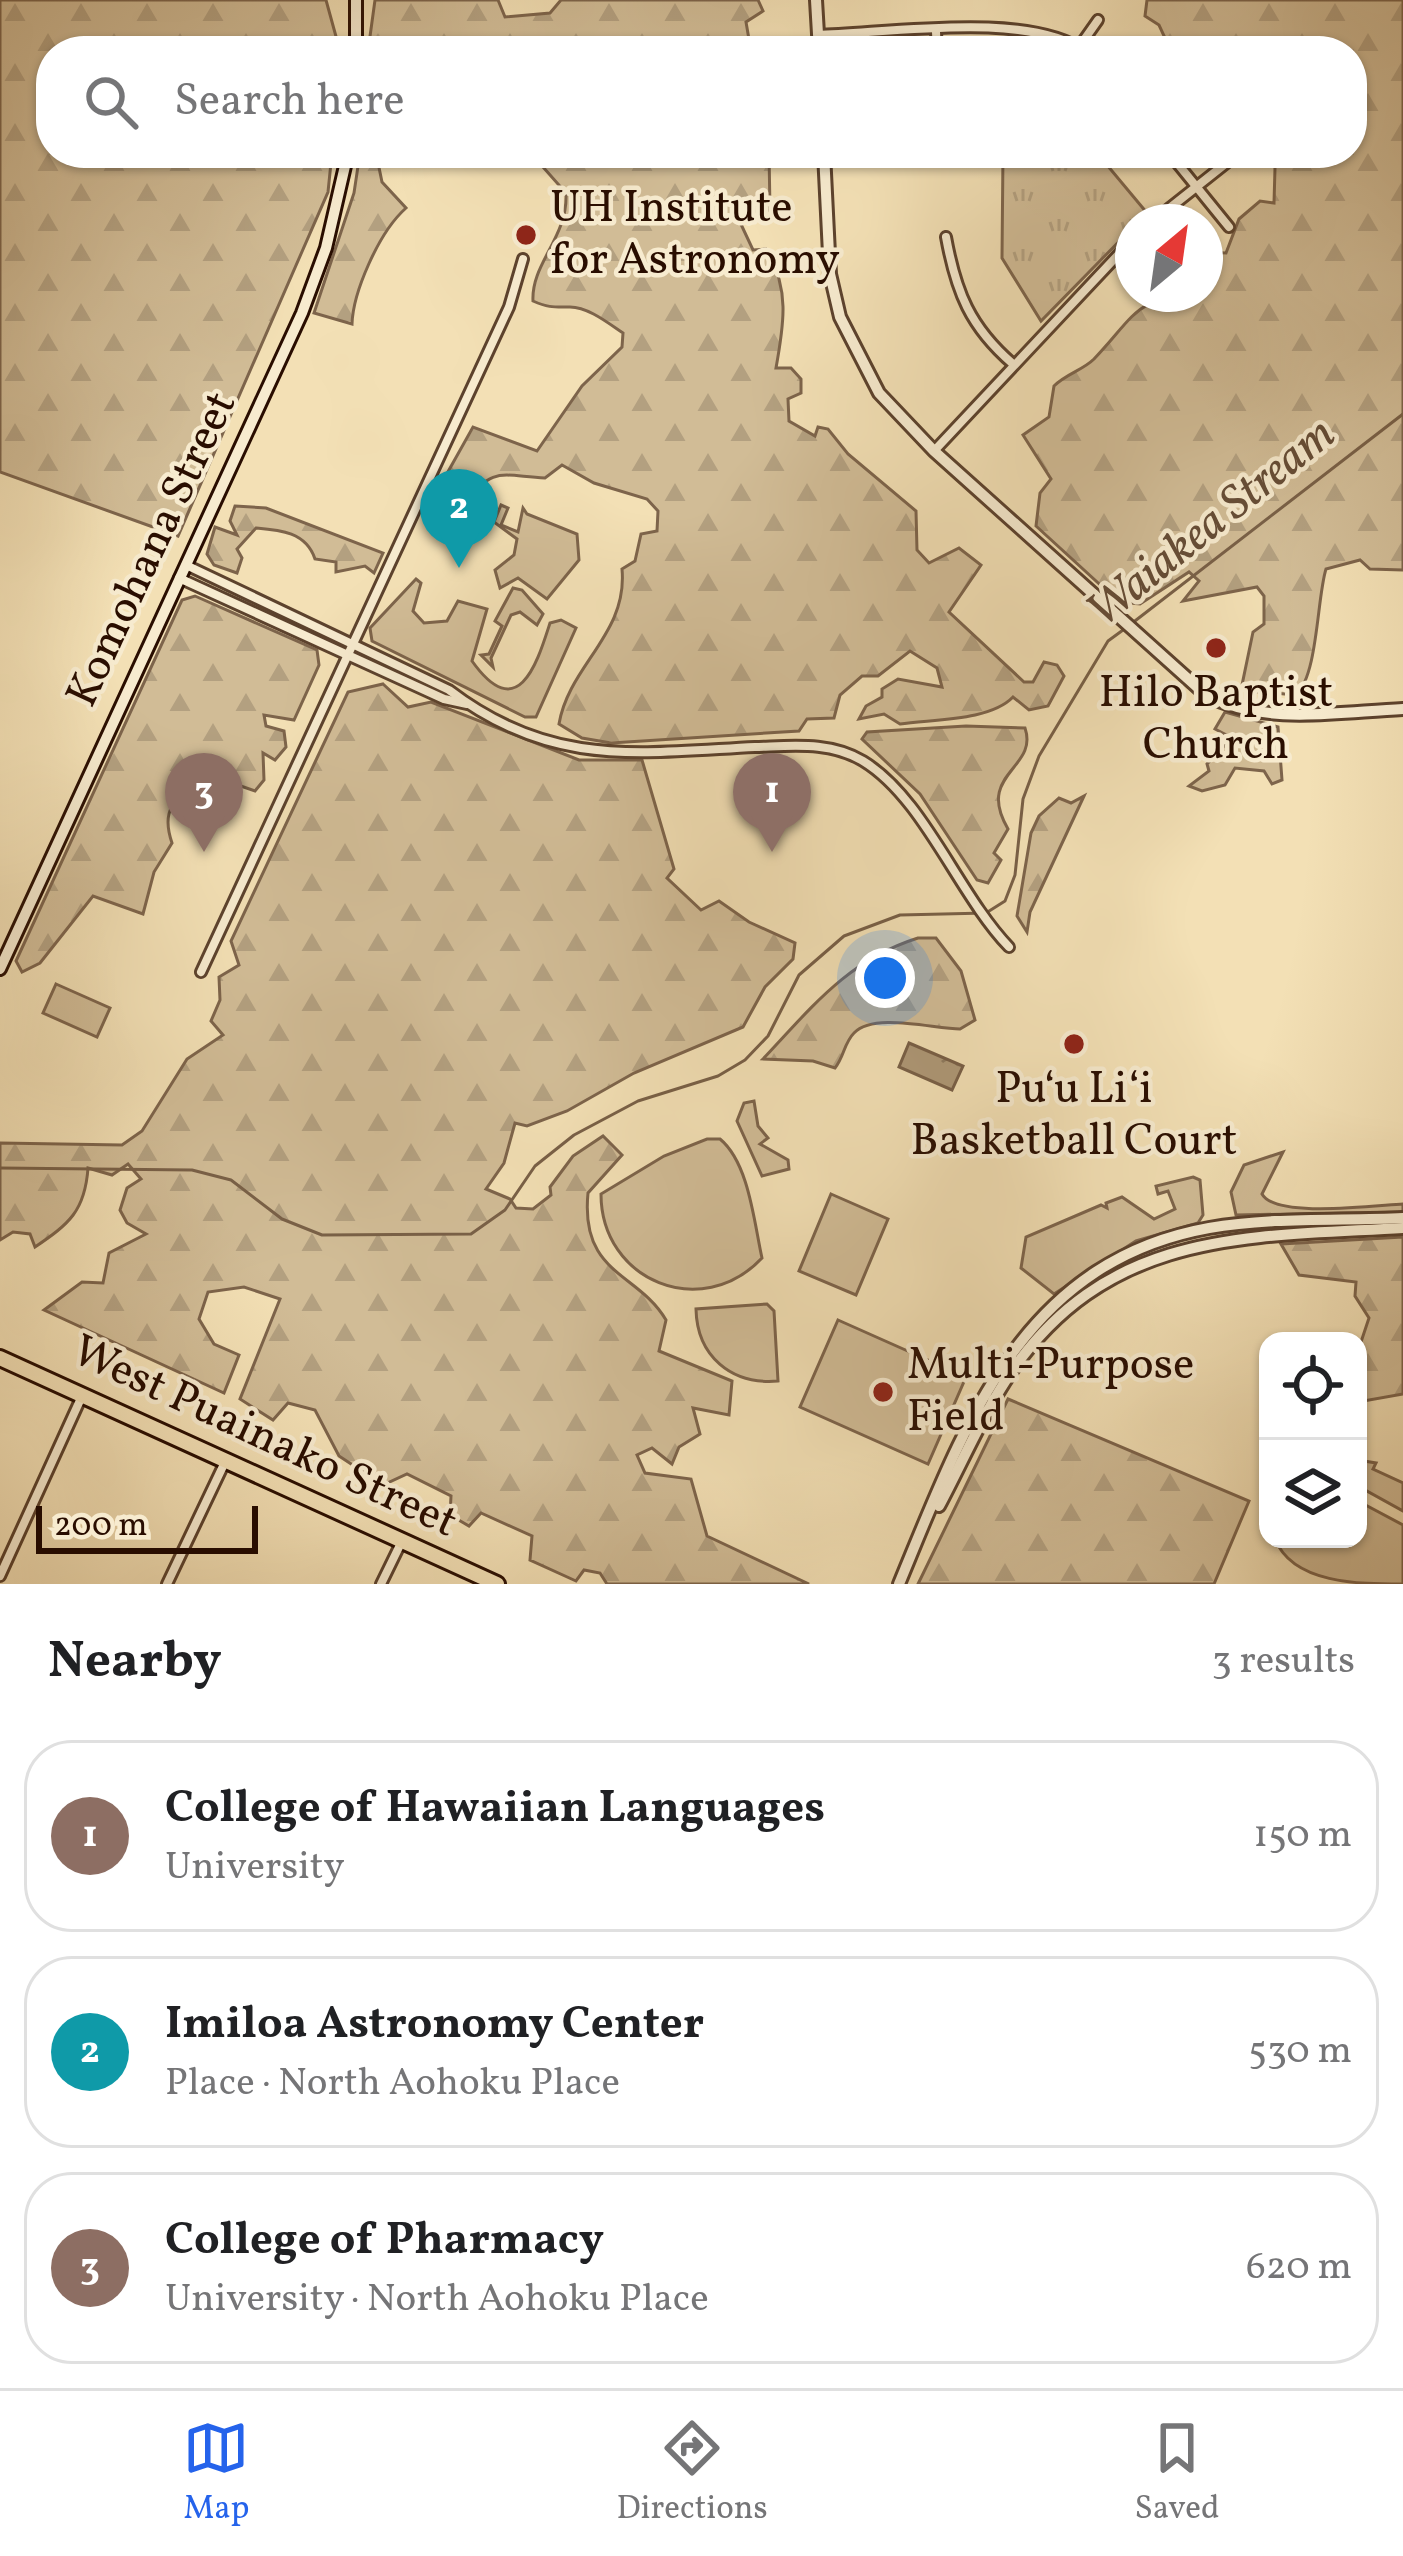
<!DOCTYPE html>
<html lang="en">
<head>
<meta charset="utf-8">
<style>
  :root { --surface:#fff; --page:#f6f6f6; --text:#202124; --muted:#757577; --line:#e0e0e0; --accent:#2563eb }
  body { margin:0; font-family:Vollkorn,serif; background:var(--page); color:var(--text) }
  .controls { position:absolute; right:36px; bottom:36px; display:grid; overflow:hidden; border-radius:24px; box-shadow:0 3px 9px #0004 }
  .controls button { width:108px; height:108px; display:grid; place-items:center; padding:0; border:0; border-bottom:3px solid var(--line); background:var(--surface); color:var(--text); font:60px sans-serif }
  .compass { position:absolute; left:1115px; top:204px; width:108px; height:108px; border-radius:50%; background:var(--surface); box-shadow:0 3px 9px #0004; rotate:29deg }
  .scale { position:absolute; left:36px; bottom:30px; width:222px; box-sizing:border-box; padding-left:12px; border:6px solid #290d00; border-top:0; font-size:33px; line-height:42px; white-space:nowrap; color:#290d00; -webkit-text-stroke:9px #f7ebcf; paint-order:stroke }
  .you { position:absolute; left:885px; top:978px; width:42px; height:42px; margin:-30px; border:9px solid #fff; border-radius:50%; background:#1a73e8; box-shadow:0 0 0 18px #1a73e833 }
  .badge { display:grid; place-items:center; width:78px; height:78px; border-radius:50%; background:var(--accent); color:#fff; font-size:39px; font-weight:700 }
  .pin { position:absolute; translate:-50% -99px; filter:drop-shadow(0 3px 6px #0008) }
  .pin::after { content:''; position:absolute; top:63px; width:42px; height:36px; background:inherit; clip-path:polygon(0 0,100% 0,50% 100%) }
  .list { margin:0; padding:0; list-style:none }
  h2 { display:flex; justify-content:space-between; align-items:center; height:156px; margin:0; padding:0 48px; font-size:51px }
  h2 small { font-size:39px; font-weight:400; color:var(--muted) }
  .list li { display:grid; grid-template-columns:78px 1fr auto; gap:36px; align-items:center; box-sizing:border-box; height:192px; margin:0 24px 24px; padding:0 24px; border:3px solid var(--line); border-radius:48px }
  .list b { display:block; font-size:45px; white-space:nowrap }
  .list p { margin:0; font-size:39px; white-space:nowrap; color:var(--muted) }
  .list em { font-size:39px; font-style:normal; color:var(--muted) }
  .icon { flex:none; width:66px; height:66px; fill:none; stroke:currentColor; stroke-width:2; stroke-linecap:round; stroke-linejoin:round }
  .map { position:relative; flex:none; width:1403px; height:1584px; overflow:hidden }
  .search { position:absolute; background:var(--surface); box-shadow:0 3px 9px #0004; left:36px; right:36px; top:36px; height:132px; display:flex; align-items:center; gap:30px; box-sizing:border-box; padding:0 42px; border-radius:48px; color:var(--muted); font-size:45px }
  .sheet { height:804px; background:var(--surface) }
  nav { display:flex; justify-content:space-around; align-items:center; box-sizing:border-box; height:168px; border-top:3px solid var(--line); background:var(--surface); font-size:33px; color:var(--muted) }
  nav a { display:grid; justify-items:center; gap:6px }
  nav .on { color:var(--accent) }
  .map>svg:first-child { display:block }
</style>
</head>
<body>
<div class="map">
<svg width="1403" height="1584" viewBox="0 0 1403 1584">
  <defs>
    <pattern id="forest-firs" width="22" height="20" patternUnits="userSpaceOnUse" patternTransform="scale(3)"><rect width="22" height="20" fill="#d1bc96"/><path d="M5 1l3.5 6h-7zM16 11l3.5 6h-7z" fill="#b3a080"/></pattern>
    <pattern id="park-tufts" width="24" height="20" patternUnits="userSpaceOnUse" patternTransform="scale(3)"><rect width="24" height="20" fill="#d1bc96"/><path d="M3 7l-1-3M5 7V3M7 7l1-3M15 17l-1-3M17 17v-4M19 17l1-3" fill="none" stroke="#b3a080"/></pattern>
    <pattern id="water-ripples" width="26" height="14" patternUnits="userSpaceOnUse" patternTransform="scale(3)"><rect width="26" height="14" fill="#ae9877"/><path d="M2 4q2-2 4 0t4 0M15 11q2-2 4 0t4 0" fill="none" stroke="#8e7a5f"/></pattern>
  </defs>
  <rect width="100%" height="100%" fill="#f3e0b5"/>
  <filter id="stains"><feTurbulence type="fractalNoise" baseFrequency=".00167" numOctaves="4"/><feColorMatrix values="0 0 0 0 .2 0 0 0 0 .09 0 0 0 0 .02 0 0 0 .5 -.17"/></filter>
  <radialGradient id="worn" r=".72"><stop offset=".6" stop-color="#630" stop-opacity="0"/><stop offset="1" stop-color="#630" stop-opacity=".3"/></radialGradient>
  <g fill="#d1bc96" stroke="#7d644b" stroke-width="3">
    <polygon points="501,505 508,508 501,525 518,532 523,508 527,514 577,534 579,560 547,599 518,578 500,588 495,570 514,555 517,539 494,522"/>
    <path d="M416,579L421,583L413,611L424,623L447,621L458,601L487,609L472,661C519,727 538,660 550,623L561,620L576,628L536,717H525L372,641L370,628Z"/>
    <polygon points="513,588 522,590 543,614 537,625 520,612 511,615 491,658 493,667 481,655 489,654 502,626 495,621"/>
    <polygon points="1225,712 1278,727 1282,780 1272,784 1264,771 1235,768 1225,785 1202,791 1189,786 1209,771 1207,764 1232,738 1215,729"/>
    <polygon points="56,984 110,1008 97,1037 43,1013"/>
    <path d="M707,1139H720C749,1163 754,1222 762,1258C702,1322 601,1281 601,1194L664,1156Z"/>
    <path d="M1283,1152L1262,1194C1275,1218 1370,1206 1403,1204V1212L1236,1215L1231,1192L1244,1165Z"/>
    <polygon points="1193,1177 1200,1180 1203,1215 1198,1223 1136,1241 1054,1294 1021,1268 1026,1237 1101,1205 1107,1208 1106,1203 1122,1197 1154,1219 1175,1209 1168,1191 1158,1194 1156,1186"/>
    <polygon points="831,1194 888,1219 856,1295 799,1271"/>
    <path d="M767,1304L774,1311L778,1381C731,1385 697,1356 696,1309Z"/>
    <polygon points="838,1320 966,1377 928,1464 800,1407"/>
    <polygon points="1358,1460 1376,1463 1373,1469 1403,1483 1403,1511 1358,1486"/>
    <path d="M1358,1501L1403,1525V1584C1359,1584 1293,1584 1275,1539H1358Z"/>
  </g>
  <g fill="url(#forest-firs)" stroke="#7d644b" stroke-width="3">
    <polygon points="0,0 326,0 340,51 51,51 51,153 332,153 328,192 178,536 0,472"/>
    <polygon points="375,0 498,0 505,17 550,13 561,0 758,0 763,11 746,22 751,51 368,51"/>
    <path d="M1147,0H1403V570L1370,569L1360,560L1326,569C1317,597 1318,675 1296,695L1249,691L1242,685L1253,632L1264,624V596L1257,587L1183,601L1199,581L1189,572L1140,604L1119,602L1036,526L1040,493L1051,479L1023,435L1049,417L1054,386C1066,374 1083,370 1094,359C1136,315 1136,294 1205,294V252L1226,253L1239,219L1260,201L1274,203L1275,168L1266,153H1352V51H1171L1159,25L1145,16Z"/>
    <path d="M360,153H376L382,182L406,208C378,233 353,293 352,324L314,313L354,193Z"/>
    <path d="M539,153H769L770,210L747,212L739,220L753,250L766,249C790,288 784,324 776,368H791L801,379V393L788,399L789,421L815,436L818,427L828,429L848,454L916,511L917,550L929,563L959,548L981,565L949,612L1024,682H1033L1044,662L1057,665L1064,676L1048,706L1029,710L1013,697C990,721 933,719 900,724L884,714L859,719L866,706L882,697V689L898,679L942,687L937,668L910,651L878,676H862L840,695L834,718L807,719L799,731L611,743L582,738L559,724C569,665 628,634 622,569L635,561L641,534L657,531L658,511L647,499L594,483L562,465L545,478C502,476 494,465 463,504L444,502L440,486L473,427L537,451L582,386L622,347L623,333C608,323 588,307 570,307C554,307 549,308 533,301C531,263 568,238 566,193L543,167Z"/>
    <path d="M235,506L266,508L383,553L374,573L365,566L336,572V562L315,559C306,532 280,530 256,528L237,549L242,558L237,573L214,565L207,554L215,527L237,535L230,521Z"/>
    <path d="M195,596L317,650L319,665L294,720L264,715L266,726L284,731L286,747L275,760L263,753L264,780L255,791L212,776C182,796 158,802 172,843L154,872L143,914L93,896L40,963L22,972L16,961L182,600Z"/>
    <path d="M383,684L408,707L431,702L579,760H642L674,869L667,878L701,910L719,901L749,922L795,943L793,959L765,987L743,1027L634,1073L567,1111L527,1126L515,1123L504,1163L486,1189L510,1199L516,1208L533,1209L551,1195L550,1187L573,1156L603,1136L622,1155L588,1193C580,1275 638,1272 666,1320L659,1351L732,1381L729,1415L693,1408L700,1434L679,1447L672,1464L652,1448L637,1455L645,1473L691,1479L707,1536L809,1584H607L600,1573L584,1570L576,1581L530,1560L532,1536L481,1513L469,1526L450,1515L451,1496L407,1474L383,1485L339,1456L315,1410L288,1403L273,1420L240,1399L280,1299L244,1287L208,1292L199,1319L214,1344L239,1355L224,1393L44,1310L82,1282L103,1283L109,1253L146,1234L127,1223L120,1210L127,1188L141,1179L128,1164L112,1175L88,1168C85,1211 69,1224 35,1247L30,1234L13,1232L0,1240V1143L122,1145L142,1131L187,1059L223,1035L211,1021L220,1000L219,977L239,965L231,941L348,692Z"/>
    <path d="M966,726L1025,728C1039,769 975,773 1008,829L994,853L1001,860L988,883L977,880L920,794L862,739L867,732Z"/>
    <polygon points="1084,796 1030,912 1027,932 1017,916 1031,833 1039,816 1059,798 1071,803"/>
    <path d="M918,938H936L961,971L975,1020L960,1029C934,1029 874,1012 854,1033C844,1043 844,1057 835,1068L813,1061L763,1059C812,1007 848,960 918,938Z"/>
    <polygon points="754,1101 758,1126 768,1138 760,1144 788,1160 789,1169 762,1176 737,1121 744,1103"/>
    <polygon points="1403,1237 1403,1394 1358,1402 1358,1351 1369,1318 1355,1296 1356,1282 1299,1275 1281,1244"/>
    <polygon points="1008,1399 1249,1501 1214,1584 918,1584"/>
  </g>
  <polygon fill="url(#park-tufts)" stroke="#7d644b" stroke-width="3" points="1003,153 1097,153 1147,213 1041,321 1002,258"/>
  <polygon fill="url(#water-ripples)" stroke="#796047" stroke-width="3" points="909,1043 963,1066 952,1090 899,1067"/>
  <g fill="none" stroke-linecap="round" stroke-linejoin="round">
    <g stroke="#796047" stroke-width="3">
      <polyline points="1131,624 1403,414"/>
      <polyline points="0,1168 192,1170 231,1180 282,1219 322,1235 471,1234 505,1210 535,1166 574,1135 638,1101 718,1076 745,1060 768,1036 799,975 844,936 900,915 986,913 1005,901 1015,875 1023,799 1039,756 1108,641 1123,630"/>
    </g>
    <defs>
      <g id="minor">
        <polyline points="936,32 937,51"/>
        <path d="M818,35C889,33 1028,11 1084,51"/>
        <polyline points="1079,47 1098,20"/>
        <polyline points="1169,153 1229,227"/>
        <polyline points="1152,222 1239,153"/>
        <path d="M946,237C956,292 970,327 1013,364"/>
        <polyline points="934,451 1133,239"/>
        <path d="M186,565L449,690C551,768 637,753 755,747C792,746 830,741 863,761C924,798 958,894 1009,947"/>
        <polyline points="179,578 444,699 467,704"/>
        <polyline points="201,972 509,307 523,259"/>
        <polyline points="0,1576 82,1396"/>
        <polyline points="167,1584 225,1462"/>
        <polyline points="381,1584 401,1543"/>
      </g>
      <g id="tertiary">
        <polyline points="816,0 819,51"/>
        <path d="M824,153L830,274L840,317L879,393L934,451L1206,695C1267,726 1337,712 1403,709"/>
        <path d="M939,1506C963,1461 984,1411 1014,1368C1113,1229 1250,1237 1403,1228"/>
        <path d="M899,1584C964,1427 1020,1262 1209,1228C1272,1217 1340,1221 1403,1218"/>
      </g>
      <g id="secondary">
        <polyline points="356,51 356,0"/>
        <polyline points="0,969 302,313 326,248 348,153"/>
      </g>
      <polyline id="trunk" points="0,1358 497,1584"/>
    </defs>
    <use href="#minor" stroke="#5c422d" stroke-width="14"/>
    <use href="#tertiary" stroke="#5c422d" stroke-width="16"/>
    <use href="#secondary" stroke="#290d00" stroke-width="16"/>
    <use href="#trunk" stroke="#290d00" stroke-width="20"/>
    <use href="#minor" stroke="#f7ebcf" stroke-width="8"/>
    <use href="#tertiary" stroke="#f7ebcf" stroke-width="10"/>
    <use href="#secondary" stroke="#f7ebcf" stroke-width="10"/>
    <use href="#trunk" stroke="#f3e0b5" stroke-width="14"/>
  </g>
  <g fill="#8f2418" stroke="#f7ebcf" stroke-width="4.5">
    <circle cx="526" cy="235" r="12"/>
    <circle cx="1216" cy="648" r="12"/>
    <circle cx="1074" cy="1044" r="12"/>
    <circle cx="883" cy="1392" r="12"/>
  </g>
  <g text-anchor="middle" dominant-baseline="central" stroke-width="9" stroke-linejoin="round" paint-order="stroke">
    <g font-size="45" fill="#290d00" stroke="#f7ebcf" text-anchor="start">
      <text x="550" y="209">UH Institute<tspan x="550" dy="52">for Astronomy</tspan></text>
      <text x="1216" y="694" text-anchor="middle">Hilo Baptist<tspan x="1216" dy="52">Church</tspan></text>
      <text x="1074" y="1090" text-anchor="middle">Puʻu Liʻi<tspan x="1074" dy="52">Basketball Court</tspan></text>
      <text x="907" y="1366">Multi-Purpose<tspan x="907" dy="52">Field</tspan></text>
    </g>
    <g font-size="45" fill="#290d00" stroke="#f7ebcf">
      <text transform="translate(153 550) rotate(-65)">Komohana Street</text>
      <text transform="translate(264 1438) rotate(25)">West Puainako Street</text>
    </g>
    <g font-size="48" font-style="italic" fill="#654c36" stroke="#f7ebcf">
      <text transform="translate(1212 524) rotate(-39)">Waiakea Stream</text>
    </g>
  </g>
  <rect width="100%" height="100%" filter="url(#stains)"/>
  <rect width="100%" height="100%" fill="url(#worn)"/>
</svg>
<div class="controls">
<button><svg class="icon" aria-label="locate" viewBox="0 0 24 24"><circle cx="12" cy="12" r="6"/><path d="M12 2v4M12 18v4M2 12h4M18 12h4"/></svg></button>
<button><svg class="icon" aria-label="layers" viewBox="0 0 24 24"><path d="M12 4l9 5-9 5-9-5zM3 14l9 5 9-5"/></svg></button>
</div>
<svg class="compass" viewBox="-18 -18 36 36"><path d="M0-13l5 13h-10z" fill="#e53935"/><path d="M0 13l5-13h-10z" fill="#757577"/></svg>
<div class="scale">200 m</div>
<div class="you"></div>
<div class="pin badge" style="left:772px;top:852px;background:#8d6e63">1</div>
<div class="pin badge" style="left:459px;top:568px;background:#0f9aa8">2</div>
<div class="pin badge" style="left:204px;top:852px;background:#8d6e63">3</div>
<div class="search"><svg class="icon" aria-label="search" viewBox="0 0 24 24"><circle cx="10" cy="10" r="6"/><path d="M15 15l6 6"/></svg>Search here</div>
</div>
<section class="sheet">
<h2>Nearby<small>3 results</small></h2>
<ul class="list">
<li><span class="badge" style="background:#8d6e63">1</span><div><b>College of Hawaiian Languages</b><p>University</p></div><em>150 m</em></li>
<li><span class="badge" style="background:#0f9aa8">2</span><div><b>Imiloa Astronomy Center</b><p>Place · North Aohoku Place</p></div><em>530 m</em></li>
<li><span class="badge" style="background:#8d6e63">3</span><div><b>College of Pharmacy</b><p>University · North Aohoku Place</p></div><em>620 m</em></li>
</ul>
</section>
<nav>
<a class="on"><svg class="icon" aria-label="map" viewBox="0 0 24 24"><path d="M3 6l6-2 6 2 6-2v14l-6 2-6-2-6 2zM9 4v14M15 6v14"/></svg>Map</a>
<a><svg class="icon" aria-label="directions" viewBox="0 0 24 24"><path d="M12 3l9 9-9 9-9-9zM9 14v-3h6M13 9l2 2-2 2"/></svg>Directions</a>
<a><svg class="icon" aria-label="saved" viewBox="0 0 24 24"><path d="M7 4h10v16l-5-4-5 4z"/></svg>Saved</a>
</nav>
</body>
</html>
